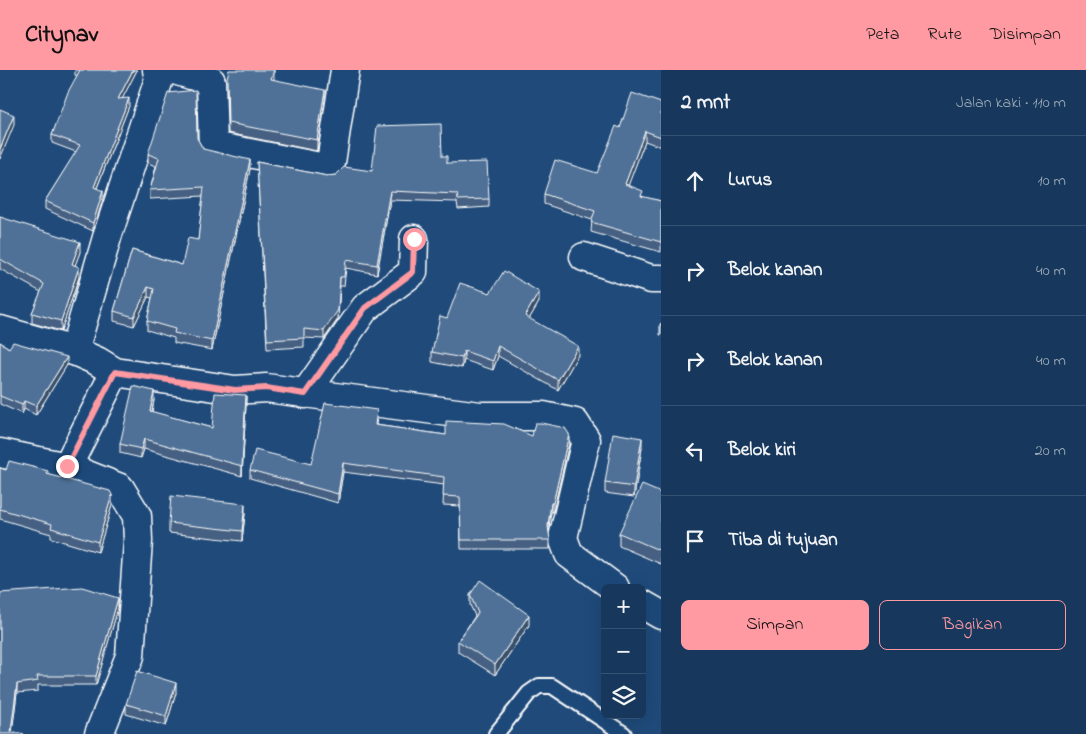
<!DOCTYPE html>
<html lang="id">
<head>
<meta charset="utf-8">
<style>
  :root { --surface:#17385c; --page:#203f62; --text:#f1f3f6; --muted:#9eacbb; --line:#365272; --accent:#ff9aa2 }
  body { margin:0; font-family:"Indie Flower",sans-serif; background:var(--page); color:var(--text) }
  .controls { position:absolute; right:15px; bottom:15px; display:grid; overflow:hidden; border-radius:8px; box-shadow:0 5px 20px #0002 }
  .controls button { width:45px; height:45px; display:grid; place-items:center; padding:0; border:0; border-bottom:1px solid var(--line); background:var(--surface); color:var(--text); font:25px sans-serif }
  .stop { position:absolute; width:15px; height:15px; margin:-11px; border:4px solid #ff9aa2; border-radius:50%; background:#fff }
  .stop.end { background:#ff9aa2; border-color:#fff; box-shadow:0 1px 5px #0008 }
  .list { margin:0; padding:0; list-style:none }
  h2 { display:flex; justify-content:space-between; align-items:center; height:65px; margin:0; padding:0 20px; font-size:21px }
  h2 small { font-size:16px; font-weight:400; color:var(--muted) }
  .list li { display:grid; grid-template-columns:32px 1fr auto; gap:15px; align-items:center; box-sizing:border-box; height:90px; padding:0 20px; border-top:1px solid var(--line) }
  .list b { display:block; font-size:19px; white-space:nowrap }
  .list em { font-size:16px; font-style:normal; color:var(--muted) }
  .actions { display:flex; gap:10px; padding:15px 20px }
  .actions a { flex:1; padding:11px 0; border:1px solid var(--accent); border-radius:8px; text-align:center; font-size:18px; color:var(--accent) }
  .actions .main { background:var(--accent); color:#111 }
  .icon { flex:none; width:28px; height:28px; fill:none; stroke:currentColor; stroke-width:2; stroke-linecap:round; stroke-linejoin:round }
  .map { position:relative; flex:none; width:661px; height:664px; overflow:hidden }
  header { display:flex; align-items:center; gap:30px; box-sizing:border-box; height:70px; padding:0 25px; background:var(--accent); color:#111 }
  header strong { font-size:24px }
  nav { display:flex; gap:28px; margin-inline-start:auto; font-size:18px }
  main { display:flex }
  aside { flex:1; background:var(--surface) }
  .map>svg:first-child { display:block }
</style>
</head>
<body>
<header>
<strong>Citynav</strong>
<nav><a>Peta</a><a>Rute</a><a>Disimpan</a></nav>
</header>
<main>
<div class="map">
<svg width="661" height="664" viewBox="0 0 661 664">
  <rect width="100%" height="100%" fill="#1f4a7a"/>
  <filter id="ink" filterUnits="userSpaceOnUse"><feTurbulence type="fractalNoise" baseFrequency=".02" numOctaves="2"/><feDisplacementMap in="SourceGraphic" scale="10" xChannelSelector="R" yChannelSelector="G"/><feConvolveMatrix kernelMatrix="1 2 1 2 8 2 1 2 1" color-interpolation-filters="sRGB"/></filter>
  <g filter="url(#ink)">
    <g fill="none" stroke-linecap="round" stroke-linejoin="round">
      <defs>
        <polyline id="lane" points="496,664 529,623 539,616 552,616 624,664"/>
        <g id="street">
          <polyline points="174,0 211,11 213,76 330,99 345,0"/>
          <polyline points="584,187 651,209 661,209"/>
          <polyline points="0,260 74,281 97,291 115,302 235,320 266,318 480,346 543,346 575,353 586,370 563,468 569,484 615,518"/>
          <polyline points="74,281 108,164 159,9 157,0"/>
          <polyline points="305,324 365,238 413,202 414,169"/>
          <polyline points="0,383 67,397 120,418 137,446 138,471 130,586 99,664"/>
          <polyline points="67,397 115,302"/>
          <polyline points="642,534 661,545"/>
        </g>
      </defs>
      <use href="#lane" stroke="#fff" stroke-width="18"/>
      <use href="#street" stroke="#fff" stroke-width="31"/>
      <use href="#lane" stroke="#1f4a7a" stroke-width="14"/>
      <use href="#street" stroke="#1f4a7a" stroke-width="28"/>
    </g>
    <g fill="#456182" stroke="#fff">
      <polygon points="75,0 137,0 122,29 129,36 97,118 103,129 93,161 45,139 45,131 76,82 52,73 52,65 77,6 75,5"/>
      <polygon points="274,10 325,30 317,81 228,63 227,18"/>
      <polygon points="661,33 661,77 645,71 628,115 643,127 661,131 661,182 591,162 592,150 544,134 544,124 597,103"/>
      <polygon points="197,68 203,79 250,99 212,280 174,273 174,268 147,260 147,251 152,228 148,227 134,256 114,251 114,241 132,180 182,195 198,170 203,126 150,129 150,120 156,96 148,93 148,84"/>
      <polygon points="442,86 447,93 489,129 489,137 458,139 457,132 390,130 377,204 346,198 344,216 340,216 338,249 324,269 304,268 304,277 267,279 257,92 327,106 372,101"/>
      <polygon points="0,147 80,182 75,195 79,207 61,261 32,253 32,243 41,222 0,199"/>
      <polygon points="490,223 539,232 529,249 578,285 558,320 498,286 493,300 464,290 462,298 432,292 432,282 447,248"/>
      <polygon points="661,253 661,265 660,265 660,254"/>
      <polygon points="0,272 9,278 67,295 36,345 24,339 22,344 0,334"/>
      <polygon points="154,330 152,342 212,358 246,335 242,406 144,379 141,388 120,383 120,374"/>
      <polygon points="377,348 376,355 446,365 532,366 569,373 553,442 551,442 548,460 550,470 550,479 461,479 460,436 443,435 444,415 343,402 338,433 250,408 250,400 311,394"/>
      <polygon points="642,378 634,427 605,423 605,413"/>
      <polygon points="0,398 6,400 48,404 112,435 98,482 51,468 51,464 0,449"/>
      <polygon points="661,423 661,494 619,476 619,463"/>
      <polygon points="245,444 242,471 169,463 169,453"/>
      <polygon points="0,523 118,538 96,615 38,615 38,621 17,623 12,661 0,664"/>
      <polygon points="470,525 529,555 495,605 458,582 458,571 475,546 470,535"/>
      <polygon points="176,623 166,656 126,644 126,634"/>
    </g>
    <g fill="#384f6a" stroke="#fff">
      <polygon points="133,0 137,0 118,37 118,29"/>
      <polygon points="274,0 274,9 271,20 271,9"/>
      <polygon points="325,20 325,30 317,81 317,70"/>
      <polygon points="129,28 129,36 94,125 94,117"/>
      <polygon points="14,45 14,55 0,89 0,79"/>
      <polygon points="645,61 645,71 625,124 625,114"/>
      <polygon points="250,90 250,99 212,280 212,271"/>
      <polygon points="103,121 103,129 93,161 93,153"/>
      <polygon points="390,121 390,130 377,204 377,195"/>
      <polygon points="80,172 80,182 72,204 72,194"/>
      <polygon points="79,197 79,207 61,261 61,251"/>
      <polygon points="340,207 338,249 324,269 324,261"/>
      <polygon points="148,217 148,227 134,256 134,247"/>
      <polygon points="539,222 539,232 525,256 525,246"/>
      <polygon points="498,276 498,286 493,300 493,291"/>
      <polygon points="578,276 578,285 558,320 558,310"/>
      <polygon points="464,281 464,290 462,298 462,288"/>
      <polygon points="67,287 67,295 36,345 36,336"/>
      <polygon points="154,321 154,330 150,351 150,341"/>
      <polygon points="246,325 246,335 242,406 242,396"/>
      <polygon points="24,331 24,339 22,344 22,335"/>
      <polygon points="569,364 569,373 553,442 553,433"/>
      <polygon points="642,368 642,378 634,427 634,417"/>
      <polygon points="144,369 144,379 141,388 141,379"/>
      <polygon points="343,393 343,402 338,433 338,424"/>
      <polygon points="112,425 112,435 98,482 98,472"/>
      <polygon points="551,433 551,442 548,465 548,456"/>
      <polygon points="245,434 245,444 242,471 242,461"/>
      <polygon points="118,528 118,538 96,615 96,606"/>
      <polygon points="529,545 529,555 495,605 495,595"/>
      <polygon points="176,613 176,623 166,656 166,646"/>
      <polygon points="17,614 17,623 12,664 11,661"/>
    </g>
    <g fill="#507197" stroke="#fff">
      <polygon points="80,0 133,0 118,29 129,28 94,117 103,121 93,153 45,131 80,75 52,65 68,22"/>
      <polygon points="229,0 274,0 271,9 325,20 317,70 228,53 227,8"/>
      <polygon points="196,20 197,68 203,79 250,90 212,271 174,263 175,259 147,251 154,219 148,217 134,247 114,241 132,180 182,195 188,168 198,170 204,117 150,120 159,88 148,84 168,23"/>
      <polygon points="632,23 661,33 661,67 645,61 625,114 643,121 641,126 661,131 661,172 591,152 595,141 544,124 555,90 597,103 616,56 620,58"/>
      <polygon points="0,39 14,45 0,79"/>
      <polygon points="441,54 442,86 447,86 447,93 487,92 489,129 458,130 457,124 390,121 377,195 346,190 344,207 340,207 338,240 324,261 304,259 304,268 267,270 257,92 327,106 336,105 344,97 372,101 377,56"/>
      <polygon points="0,147 80,172 72,194 79,197 61,251 32,243 44,214 0,189"/>
      <polygon points="504,201 539,222 525,246 578,276 558,310 498,276 493,291 464,281 462,288 432,282 440,246 447,248 460,213 490,223"/>
      <polygon points="0,272 9,278 13,272 67,287 36,336 24,331 22,335 0,326"/>
      <polygon points="133,316 154,321 150,341 212,358 215,323 246,325 242,396 144,369 141,379 120,374"/>
      <polygon points="325,333 377,340 375,355 446,365 446,351 504,354 532,366 535,353 541,353 565,358 569,364 553,433 551,433 548,456 550,470 461,470 460,427 443,426 444,407 343,393 338,424 250,400 255,380 311,394"/>
      <polygon points="613,363 642,368 634,417 605,413"/>
      <polygon points="9,391 48,401 47,404 110,421 112,425 98,472 51,458 52,454 0,439 0,398 6,400"/>
      <polygon points="642,415 661,423 661,481 619,463"/>
      <polygon points="171,426 245,434 242,461 169,453"/>
      <polygon points="480,510 529,545 495,595 458,571 478,543 470,525"/>
      <polygon points="82,517 118,528 96,606 37,606 38,611 17,614 11,661 24,664 0,664 0,523"/>
      <polygon points="137,601 176,613 166,646 126,634"/>
    </g>
  </g>
  <g fill="none" stroke-linecap="round" stroke-linejoin="round" filter="url(#ink)">
    <polyline stroke="#ff9aa2" stroke-width="6" points="67,396 115,302 235,320 266,318 305,324 365,238 413,202 414,169"/>
  </g>
</svg>
<div class="controls">
<button>+</button>
<button>−</button>
<button><svg class="icon" aria-label="layers" viewBox="0 0 24 24"><path d="M12 4l9 5-9 5-9-5zM3 14l9 5 9-5"/></svg></button>
</div>
<div class="stop" style="left:414px;top:169px"></div>
<div class="stop end" style="left:67px;top:396px"></div>
</div>
<aside>
<h2>2 mnt<small>Jalan kaki · 110 m</small></h2>
<ul class="list">
<li><svg class="icon" aria-label="ahead" viewBox="0 0 24 24"><path d="M12 20V5M6 11l6-6 6 6"/></svg><div><b>Lurus</b></div><em>10 m</em></li>
<li><svg class="icon" aria-label="right" viewBox="0 0 24 24"><path d="M7 20v-9h11M14 6l5 5-5 5"/></svg><div><b>Belok kanan</b></div><em>40 m</em></li>
<li><svg class="icon" aria-label="right" viewBox="0 0 24 24"><path d="M7 20v-9h11M14 6l5 5-5 5"/></svg><div><b>Belok kanan</b></div><em>40 m</em></li>
<li><svg class="icon" aria-label="left" viewBox="0 0 24 24"><path d="M17 20v-9H6M10 6l-5 5 5 5"/></svg><div><b>Belok kiri</b></div><em>20 m</em></li>
<li><svg class="icon" aria-label="arrive" viewBox="0 0 24 24"><path d="M6 21V4h12l-3 4 3 4H6"/></svg><div><b>Tiba di tujuan</b></div></li>
</ul>
<div class="actions"><a class="main">Simpan</a><a>Bagikan</a></div>
</aside>
</main>
</body>
</html>
